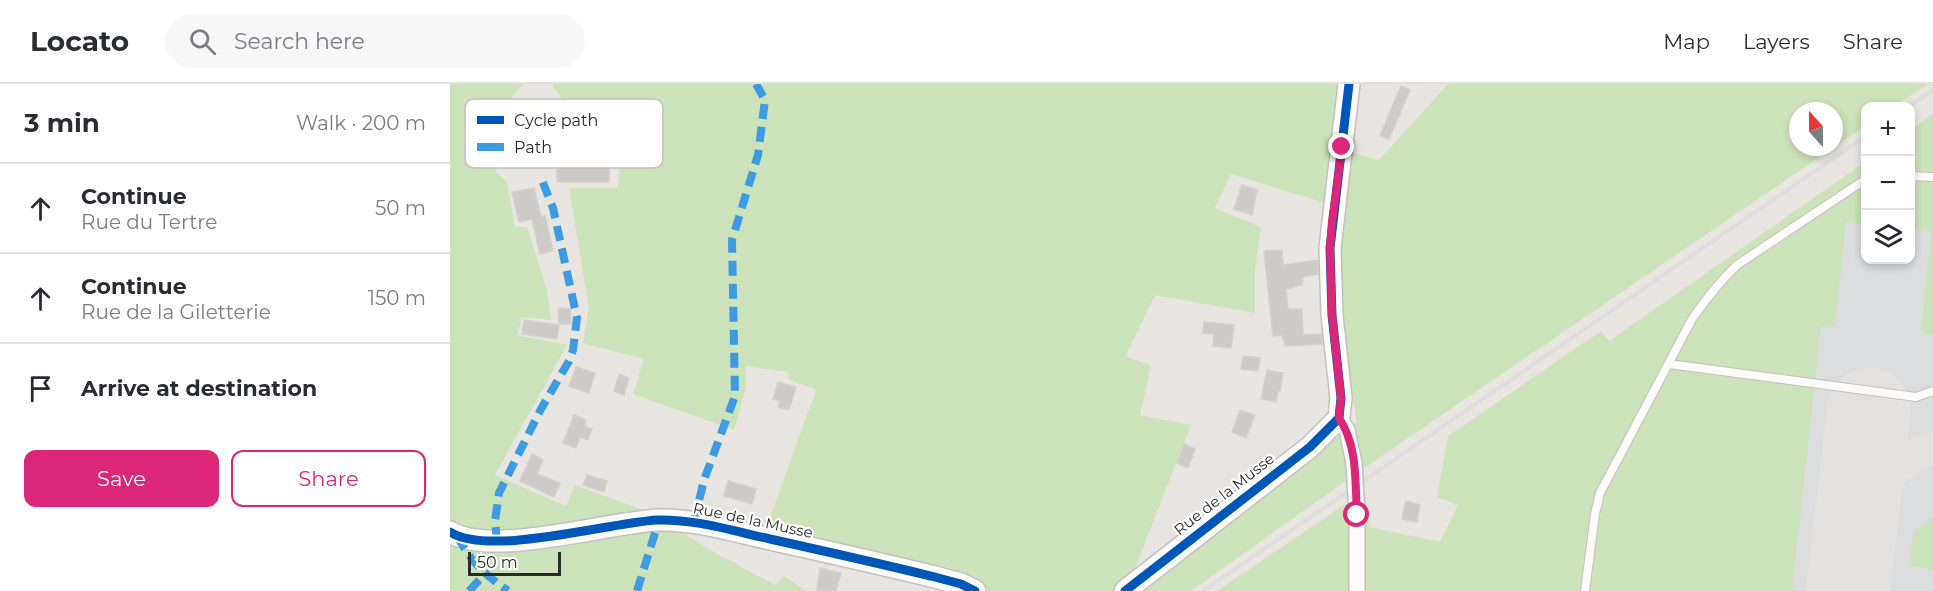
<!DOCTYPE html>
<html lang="en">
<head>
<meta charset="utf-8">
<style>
  :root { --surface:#fff; --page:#f7f7f7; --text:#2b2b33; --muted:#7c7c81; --line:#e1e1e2; --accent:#db2777 }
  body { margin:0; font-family:Montserrat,sans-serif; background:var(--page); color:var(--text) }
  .controls { position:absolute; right:18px; top:18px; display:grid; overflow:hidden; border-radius:12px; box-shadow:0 3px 9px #0003 }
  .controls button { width:54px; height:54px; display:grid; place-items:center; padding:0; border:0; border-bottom:2px solid var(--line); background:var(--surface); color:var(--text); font:30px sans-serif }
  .compass { position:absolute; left:1339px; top:18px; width:54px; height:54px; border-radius:50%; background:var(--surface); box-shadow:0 3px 9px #0003; rotate:339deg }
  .scale { position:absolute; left:18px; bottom:15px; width:93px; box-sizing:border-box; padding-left:6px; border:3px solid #2a2a2a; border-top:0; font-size:16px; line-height:21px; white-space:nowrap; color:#2a2a2a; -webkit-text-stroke:4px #fff; paint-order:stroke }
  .stop { position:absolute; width:18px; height:18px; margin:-14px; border:4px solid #db2777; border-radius:50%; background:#fff }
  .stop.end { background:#db2777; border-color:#fff; box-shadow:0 2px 6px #0008 }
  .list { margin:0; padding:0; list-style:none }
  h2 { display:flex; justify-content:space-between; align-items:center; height:78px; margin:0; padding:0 24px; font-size:26px }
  h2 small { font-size:20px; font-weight:400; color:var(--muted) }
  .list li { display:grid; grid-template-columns:39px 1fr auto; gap:18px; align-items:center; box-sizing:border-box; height:90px; padding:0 24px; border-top:2px solid var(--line) }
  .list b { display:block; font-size:22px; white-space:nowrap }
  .list p { margin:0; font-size:20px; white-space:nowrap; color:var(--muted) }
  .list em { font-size:20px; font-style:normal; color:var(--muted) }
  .actions { display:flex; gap:12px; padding:18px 24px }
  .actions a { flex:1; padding:14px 0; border:2px solid var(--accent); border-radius:12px; text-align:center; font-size:21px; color:var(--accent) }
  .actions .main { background:var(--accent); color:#fff }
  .icon { flex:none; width:33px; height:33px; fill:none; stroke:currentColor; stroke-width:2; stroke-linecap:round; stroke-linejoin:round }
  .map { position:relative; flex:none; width:1483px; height:507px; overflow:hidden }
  header { display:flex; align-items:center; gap:36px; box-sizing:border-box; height:84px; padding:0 30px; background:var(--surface); border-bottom:2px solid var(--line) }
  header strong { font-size:28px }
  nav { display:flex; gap:33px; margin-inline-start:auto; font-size:21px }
  .search { width:420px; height:54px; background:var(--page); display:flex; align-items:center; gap:15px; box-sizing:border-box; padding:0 21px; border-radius:33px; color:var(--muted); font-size:22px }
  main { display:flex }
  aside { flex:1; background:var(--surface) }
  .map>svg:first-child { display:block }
</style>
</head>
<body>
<header>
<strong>Locato</strong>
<div class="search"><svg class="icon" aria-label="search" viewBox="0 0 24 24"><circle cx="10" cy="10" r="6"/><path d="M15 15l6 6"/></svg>Search here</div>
<nav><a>Map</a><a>Layers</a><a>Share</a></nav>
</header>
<main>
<aside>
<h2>3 min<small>Walk · 200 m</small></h2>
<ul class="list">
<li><svg class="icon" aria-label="ahead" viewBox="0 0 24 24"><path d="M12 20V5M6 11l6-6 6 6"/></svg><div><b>Continue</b><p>Rue du Tertre</p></div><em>50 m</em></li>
<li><svg class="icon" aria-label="ahead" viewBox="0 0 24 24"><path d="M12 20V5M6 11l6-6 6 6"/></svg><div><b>Continue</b><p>Rue de la Giletterie</p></div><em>150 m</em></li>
<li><svg class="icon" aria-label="arrive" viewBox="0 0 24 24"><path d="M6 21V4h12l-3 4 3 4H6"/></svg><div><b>Arrive at destination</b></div></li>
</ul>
<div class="actions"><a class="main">Save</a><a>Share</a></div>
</aside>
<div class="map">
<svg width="1483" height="507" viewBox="0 0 1483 507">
  <rect width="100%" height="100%" fill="#e8e5e0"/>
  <polygon fill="#dbdcde" points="1483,30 1483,507 1121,507 1415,78 1416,176 1460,176 1461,46"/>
  <g fill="#cce2ba" fill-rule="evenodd">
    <path d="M0,0H73C44,33 42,47 47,89L57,98L65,143H77L97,206L101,236L72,233L67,251L117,261L45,391L116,422L125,401L201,429L262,467L325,501L334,492L356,507H0Z"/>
    <path d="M102,0H889L875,119L781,90L765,124L811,143L805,187V229L705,211L676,272L701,282L690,331L741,341L686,482L699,503L907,338L888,229V150L897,67L929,76L998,0H1478L1444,22H1416L1415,42L914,384L741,507H537V505L490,488L315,447L366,306L338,295V288L296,282V304L284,346L183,310L194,275L133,259L139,224L119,104H168L174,24L156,16L114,18ZM1348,27H1384V63H1348Z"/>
    <polygon points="1483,30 1483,252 1471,248 1481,148 1461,145 1460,46"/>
    <polygon points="1415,78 1415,140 1396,138 1385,243 1371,243 1342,507 914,507 913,502 899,503 897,507 767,507 915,407 919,443 990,458 1008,421 987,413 998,352 1151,247 1159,257"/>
    <polygon points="1483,433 1483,488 1479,485 1460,481 1463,449"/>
  </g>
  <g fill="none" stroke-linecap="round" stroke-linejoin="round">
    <path stroke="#e3e1df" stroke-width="33" d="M1403,465C1415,417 1433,381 1483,364"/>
    <polyline stroke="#e3e1df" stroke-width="84" points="1398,507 1419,326"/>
  </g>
  <g fill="#cdcbc7" stroke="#d3d0cc" stroke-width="1.5">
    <polygon points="951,2 960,6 939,55 930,51"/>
    <polygon points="107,61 160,61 159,98 107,98"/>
    <polygon points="792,101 807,106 802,131 784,125"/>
    <polygon points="84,104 91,133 95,132 103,167 90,170 82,135 69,138 62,108"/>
    <polygon points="832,166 833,181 868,176 868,190 853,193 852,201 836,205 838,225 852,225 853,251 871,250 872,260 835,262 832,251 823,252 814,167"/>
    <polygon points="108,224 120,225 121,240 109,240"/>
    <polygon points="74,236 109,241 107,255 72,250"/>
    <polygon points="754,238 784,241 781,264 763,262 764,250 753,249"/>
    <polygon points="793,272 810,274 808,287 791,285"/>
    <polygon points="126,283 145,289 139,309 119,302"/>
    <polygon points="817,286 833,289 830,307 828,307 826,318 811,315"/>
    <polygon points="169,290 179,294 174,311 164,307"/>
    <polygon points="328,298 346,303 339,326 328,323 330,317 323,315"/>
    <polygon points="790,326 805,331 796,354 782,348"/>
    <polygon points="124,331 136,336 134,342 142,345 138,356 130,353 126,364 113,359"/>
    <polygon points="734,360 745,365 738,384 727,379"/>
    <polygon points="82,370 93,376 87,390 110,399 104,413 70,397"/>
    <polygon points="137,391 157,397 154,408 133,401"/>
    <polygon points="278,397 306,405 302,420 274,412"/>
    <polygon points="956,417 970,421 967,438 952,435"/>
    <polygon points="370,484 391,489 386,507 367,507"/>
  </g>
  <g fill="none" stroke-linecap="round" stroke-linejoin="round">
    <defs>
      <g id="lane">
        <polyline points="1460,92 1483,93"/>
        <polyline points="1219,280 1466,313 1483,307"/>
        <path d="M1135,507L1145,430L1150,409L1242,235C1256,215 1269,198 1287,181L1416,95"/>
      </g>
      <g id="street">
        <polyline points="889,334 897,346 904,379"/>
        <polyline points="907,431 907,507"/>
      </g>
      <g id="secondary">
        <path d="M0,448C40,473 157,439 207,436C246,435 283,447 320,455C374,467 427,479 481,492L511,500L525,507"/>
        <polyline points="675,507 860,363 889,334 891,314 882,231 880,164 899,0"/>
      </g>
    </defs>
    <use href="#lane" stroke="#c1c1c1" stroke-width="10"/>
    <use href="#street" stroke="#c1c1c1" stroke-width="18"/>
    <use href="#secondary" stroke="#c1c1c1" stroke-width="24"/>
    <use href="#lane" stroke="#fcfbfa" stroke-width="8"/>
    <use href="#street" stroke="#fcfbfa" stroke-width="15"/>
    <use href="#secondary" stroke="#fcfbfa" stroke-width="21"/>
    <g stroke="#deddde" stroke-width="4">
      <polyline points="1459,22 1483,6"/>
      <polyline points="753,507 1416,52"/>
    </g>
    <defs>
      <polyline id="street-bridge" points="904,379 907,431"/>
    </defs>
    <use href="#street-bridge" stroke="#c1c1c1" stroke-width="18" stroke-linecap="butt"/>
    <use href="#street-bridge" stroke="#fcfbfa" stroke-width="15"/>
    <g stroke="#3d9ce1" stroke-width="8" stroke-dasharray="15 8" stroke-linecap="butt">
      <polyline points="244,438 254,396 285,312 282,156 308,71 315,16 306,0"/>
      <path d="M7,452C23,480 32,488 58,507"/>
      <polyline points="47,458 45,437 49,409 91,325 119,277 123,266 127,234 103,124 90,91"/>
      <polyline points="19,507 35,490"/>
      <polyline points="187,507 209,436"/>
    </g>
    <defs>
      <g id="cycleway">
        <path d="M0,448C40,473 157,439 207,436C246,435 283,447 320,455C374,467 427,479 481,492L511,500L525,507"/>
        <polyline points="675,507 860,363 889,334 891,314 882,231 880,164 899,0"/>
      </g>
    </defs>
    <use href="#cycleway" stroke="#fff" stroke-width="13"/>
    <use href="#cycleway" stroke="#0057b8" stroke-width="9"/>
  </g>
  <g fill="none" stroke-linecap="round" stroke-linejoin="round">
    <path stroke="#db2777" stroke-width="8" d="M892,63L882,137L880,164L882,231L891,314L889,334C908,362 905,399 907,431"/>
  </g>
  <g text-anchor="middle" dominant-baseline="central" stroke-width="4.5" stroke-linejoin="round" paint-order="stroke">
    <g font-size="15" fill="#2a2a2a" stroke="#fff">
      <text transform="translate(774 410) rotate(-38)">Rue de la Musse</text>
      <text transform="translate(303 436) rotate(12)">Rue de la Musse</text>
    </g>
  </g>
  <rect x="15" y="15" width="198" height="69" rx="9" fill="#fff" stroke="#bfbfbf" stroke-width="1.5"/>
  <rect x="27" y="32" width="27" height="8" fill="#0057b8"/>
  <rect x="27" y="59" width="27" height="8" fill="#3d9ce1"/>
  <g font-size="16" fill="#2a2a2a">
    <text x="64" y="42">Cycle path</text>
    <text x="64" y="69">Path</text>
  </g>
</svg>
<div class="controls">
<button>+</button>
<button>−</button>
<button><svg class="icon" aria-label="layers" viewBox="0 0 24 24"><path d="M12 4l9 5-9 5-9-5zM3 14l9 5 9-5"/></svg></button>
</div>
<svg class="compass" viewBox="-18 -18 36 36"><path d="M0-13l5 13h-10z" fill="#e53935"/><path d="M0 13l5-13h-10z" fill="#7c7c81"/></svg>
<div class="scale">50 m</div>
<div class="stop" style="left:907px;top:431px"></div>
<div class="stop end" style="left:892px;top:63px"></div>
</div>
</main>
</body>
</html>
